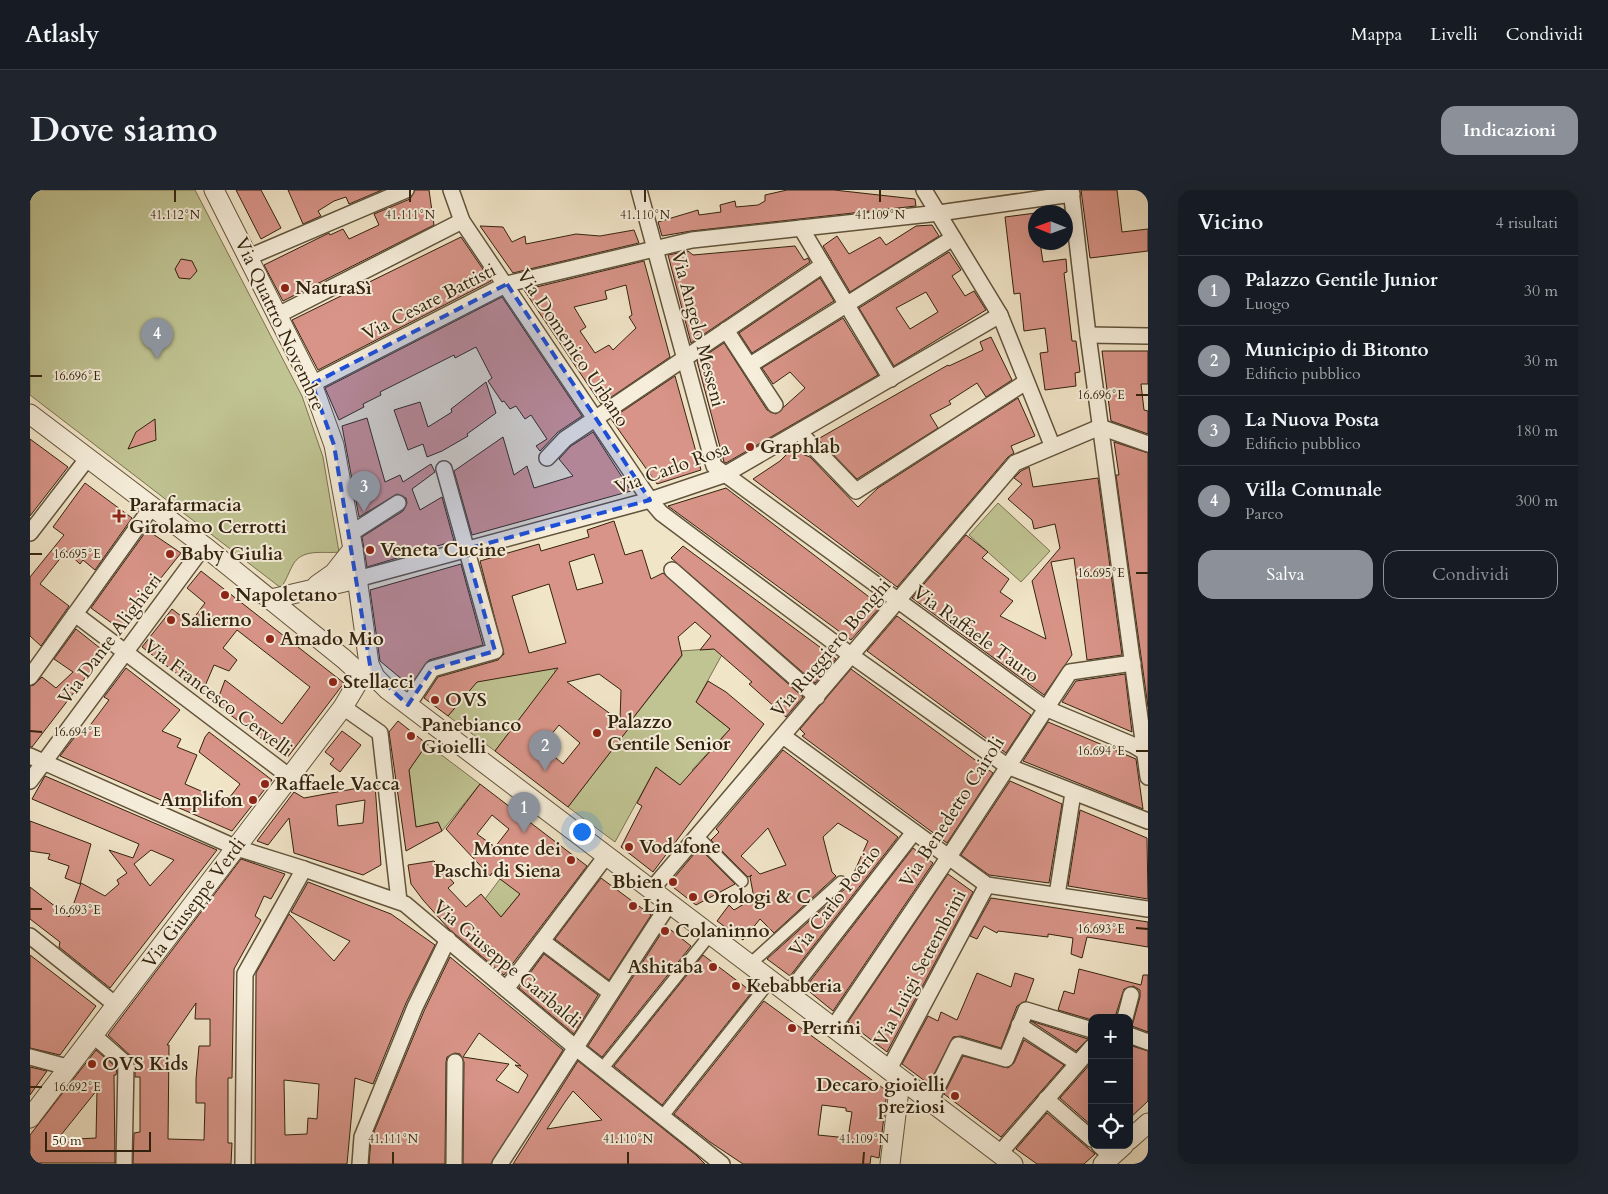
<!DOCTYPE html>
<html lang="it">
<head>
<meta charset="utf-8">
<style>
  :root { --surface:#171b24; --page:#20242c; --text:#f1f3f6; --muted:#9ea1a6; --line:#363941; --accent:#8c9099 }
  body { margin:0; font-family:Cardo,serif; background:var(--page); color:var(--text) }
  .controls { position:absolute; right:15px; bottom:15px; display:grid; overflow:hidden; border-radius:10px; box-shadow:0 5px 20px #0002 }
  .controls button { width:45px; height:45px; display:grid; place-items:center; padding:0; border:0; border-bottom:1px solid var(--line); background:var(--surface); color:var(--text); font:25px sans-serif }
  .compass { position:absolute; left:998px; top:15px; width:45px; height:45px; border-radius:50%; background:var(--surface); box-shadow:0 5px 20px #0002; rotate:271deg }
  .scale { position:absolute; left:15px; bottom:12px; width:106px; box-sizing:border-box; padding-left:5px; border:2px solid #33230e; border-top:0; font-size:14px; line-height:18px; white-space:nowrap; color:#33230e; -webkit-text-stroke:4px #f6eedb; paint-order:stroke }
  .you { position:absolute; left:551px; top:641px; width:18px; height:18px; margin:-12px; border:4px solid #fff; border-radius:50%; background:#1a73e8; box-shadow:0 0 0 8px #1a73e833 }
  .badge { display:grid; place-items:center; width:32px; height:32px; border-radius:50%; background:var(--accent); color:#fff; font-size:16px; font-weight:700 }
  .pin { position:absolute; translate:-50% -41px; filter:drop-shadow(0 1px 2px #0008) }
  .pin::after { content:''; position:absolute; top:26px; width:18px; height:15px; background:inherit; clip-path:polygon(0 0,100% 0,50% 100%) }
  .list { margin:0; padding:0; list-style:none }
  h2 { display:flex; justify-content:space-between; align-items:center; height:65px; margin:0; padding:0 20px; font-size:21px }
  h2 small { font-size:16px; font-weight:400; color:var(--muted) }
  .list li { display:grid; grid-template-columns:32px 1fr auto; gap:15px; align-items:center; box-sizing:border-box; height:70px; padding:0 20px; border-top:1px solid var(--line) }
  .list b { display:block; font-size:19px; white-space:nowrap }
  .list p { margin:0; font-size:16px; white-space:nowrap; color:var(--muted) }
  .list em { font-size:16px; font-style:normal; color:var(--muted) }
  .actions { display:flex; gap:10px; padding:15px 20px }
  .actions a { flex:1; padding:11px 0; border:1px solid var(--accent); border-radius:15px; text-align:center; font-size:18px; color:var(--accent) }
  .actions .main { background:var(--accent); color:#fff }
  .icon { flex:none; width:28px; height:28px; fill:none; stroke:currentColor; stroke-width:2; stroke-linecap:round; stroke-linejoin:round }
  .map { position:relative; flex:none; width:1118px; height:974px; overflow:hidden; border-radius:15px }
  header { display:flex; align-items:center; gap:30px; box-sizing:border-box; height:70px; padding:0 25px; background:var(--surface); border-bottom:1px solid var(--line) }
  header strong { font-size:24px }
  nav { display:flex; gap:28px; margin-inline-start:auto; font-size:18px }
  .intro { display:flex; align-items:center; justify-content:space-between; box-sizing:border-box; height:120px; padding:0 30px }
  h1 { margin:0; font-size:35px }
  .button { padding:12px 22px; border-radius:15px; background:var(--accent); color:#fff; font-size:18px; font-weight:700 }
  main { display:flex; gap:30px; padding:0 30px }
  aside { flex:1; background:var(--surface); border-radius:15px; box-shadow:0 5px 20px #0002 }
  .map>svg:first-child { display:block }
</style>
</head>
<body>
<header>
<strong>Atlasly</strong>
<nav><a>Mappa</a><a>Livelli</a><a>Condividi</a></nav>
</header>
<div class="intro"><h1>Dove siamo</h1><a class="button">Indicazioni</a></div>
<main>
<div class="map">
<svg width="1118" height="974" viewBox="0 0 1118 974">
  <rect width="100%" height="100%" fill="#f1e5c8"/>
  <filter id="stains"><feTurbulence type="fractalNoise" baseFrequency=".004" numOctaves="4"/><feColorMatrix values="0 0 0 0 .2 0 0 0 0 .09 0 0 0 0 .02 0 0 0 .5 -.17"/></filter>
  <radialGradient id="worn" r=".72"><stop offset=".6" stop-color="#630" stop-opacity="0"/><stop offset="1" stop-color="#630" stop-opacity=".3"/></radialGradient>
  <g fill="#c0c392" stroke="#7a7350">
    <path d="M0,0H165L272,206L293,267L309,362C295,364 274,358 264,373C259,381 257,389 251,398L0,205Z"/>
    <polygon points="968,313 1020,361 991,392 939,345"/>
    <polygon points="692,458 694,461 666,512 700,539 662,580 664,582 651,596 626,577 585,652 538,617 598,539 596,537 652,466 651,461"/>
    <polygon points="525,478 525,483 465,561 418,526 447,491"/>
    <polygon points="397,554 450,594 412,641 408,632 386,637 379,580"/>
    <polygon points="470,689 493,700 471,727 455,709"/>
  </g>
  <g fill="#d89488" stroke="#33230e" fill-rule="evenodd">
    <polygon points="206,0 231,0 251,38 231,49"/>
    <polygon points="258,0 352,0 319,14 316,7 304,11 288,21 291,26 273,34"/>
    <polygon points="385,0 399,0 404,35 253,111 234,75 299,43 300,45 313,39 319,49 349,35 344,24 380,9"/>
    <polygon points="757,0 804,0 885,9 886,16 661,41 632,46 628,32 668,20 669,25 691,22 690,15 705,11 706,17 728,15 735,11 735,5"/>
    <polygon points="1051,0 1087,0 1092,42 1118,39 1118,61 1060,68"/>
    <polygon points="1006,23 1006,52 1010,52 1013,72 1036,69 1037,82 1034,83 1042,151 1046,151 1050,182 1045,183 1046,196 1015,200 1010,163 1018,162 1015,138 994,141 990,103 984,104 975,27"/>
    <polygon points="902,35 909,46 820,102 793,56 807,46 819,64 850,47 856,55 886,36"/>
    <polygon points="450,36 473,37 482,52 495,46 496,54 546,44 570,46 604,40 609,53 483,83"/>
    <polygon points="431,47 461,91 288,180 262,130"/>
    <polygon points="765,56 774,70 778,68 780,72 661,153 638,65 658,61 663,65"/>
    <path d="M919,62L931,80L922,86L935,106L944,101L956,120L864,176L829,118ZM896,102L908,122L880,139L866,118Z"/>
    <polygon points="151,69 162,71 167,81 160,89 149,88 145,79"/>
    <path d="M614,71L640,167L571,214L494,100ZM596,95L602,125L599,127L606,138L583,160L579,155L565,163L550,141L556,137L544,117L577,109L575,101Z"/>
    <polygon points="790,88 804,111 722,163 709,143"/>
    <polygon points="472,107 552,226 528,242 510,261 506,256 517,249 501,225 495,229 486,216 480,219 474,211 472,212 458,191 462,188 446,157 425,168 424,165 350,202 351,205 333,214 334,217 309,230 295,198"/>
    <polygon points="813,128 848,185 696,273 694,272 667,171 694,153 737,220 746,224 775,198 760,182 743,194 732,178"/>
    <polygon points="961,147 982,190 956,207 947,193 919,211 921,214 900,225 908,238 827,289 788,249 918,175 919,176 953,160 950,152"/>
    <polygon points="1072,161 1118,161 1118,194 1111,194 1114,220 1118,221 1118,244 1081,231"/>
    <polygon points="645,186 671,280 627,294 581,229"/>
    <polygon points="456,192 466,223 437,244 438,246 412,261 397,267 393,254 378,260 364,220 390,212 398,237 422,222 421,219"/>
    <polygon points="988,208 1005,246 981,256 984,263 978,267 867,397 723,289 750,271 759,262 764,261 780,267 828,317 848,298"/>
    <polygon points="337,228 355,292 370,285 373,292 401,274 405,282 382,299 390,320 412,307 424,351 337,377 332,347 373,321 377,313 376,308 367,304 329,327 312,236"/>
    <polygon points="125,229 126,250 98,259 106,242"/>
    <polygon points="563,242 601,301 442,345 424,281 473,247 484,285 497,276 504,298 543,286 529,269 541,256"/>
    <polygon points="0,249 38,277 0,326"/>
    <polygon points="1084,252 1118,263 1118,517 1086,285 1089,285"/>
    <polygon points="999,277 1003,297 1068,288 1092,465 1057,470 1044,368 1021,372 1042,465 1014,505 882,408 936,345 958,362 952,368 979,389 970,402 983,411 970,426 1016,449 1002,391 1030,358 1025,334 1004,339 1002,330 978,309 992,294 984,288 991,281"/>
    <polygon points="55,293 102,328 65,380 53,370 50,374 36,361 10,394 39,416 11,456 0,446 0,387 34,345 23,337"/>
    <polygon points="696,298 851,416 821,450 638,316"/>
    <path d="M584,331L595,365L612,360L621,389L633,383L773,507L756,527L719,494L722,492L684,459L670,460L681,446L665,432L648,447L652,465L596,537L599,538L538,617L465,561L528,478L447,492L418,526L394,508L408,487L468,470L474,464L450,371L509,354L511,361L559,347L557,340ZM564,364L573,393L547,400L539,372ZM519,394L536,453L499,463L482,406ZM569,484L591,500L590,531L537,492ZM529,535L550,553L533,574L512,556Z"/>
    <polygon points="117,340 151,363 90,439 61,418"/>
    <polygon points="653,356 806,469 785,493 641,368"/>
    <polygon points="431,374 453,455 399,470 380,496 350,471 340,400"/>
    <polygon points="171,381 314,493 257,568 186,514 195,490 252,534 280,497 207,440 193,458 207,470 199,481 184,475 172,503 112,457 142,419 160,433 175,413 157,398"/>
    <polygon points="867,426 1001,525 976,563 837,461"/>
    <polygon points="46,439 75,462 2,557 0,557 0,496 4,495 12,487 26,498 43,482 24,469"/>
    <polygon points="96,478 150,520 132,541 151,549 147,557 167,565 155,594 196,612 210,594 169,562 175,547 179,542 242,590 202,641 30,566 51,539 55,542 79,510 74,507"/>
    <polygon points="821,479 963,583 917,653 772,546 775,544 770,539"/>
    <polygon points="1095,484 1102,542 1032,512 1046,491"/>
    <polygon points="678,491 696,502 734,534 623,682 591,657 612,616 607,613 626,577 650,595 700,539 666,512"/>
    <polygon points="368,531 397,554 379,580 386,637 408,632 412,641 376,661 359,542"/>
    <polygon points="1018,532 1106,569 1113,619 993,571"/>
    <polygon points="312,541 331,555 310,582 300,574 304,569 295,562"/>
    <path d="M753,560L868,647L760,786L737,769L818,696L838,651L808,633L793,647L802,682L806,686L744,743L730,729L713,750L687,731L699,715L704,720L724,708L720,687L722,685L718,687L681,650L689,642L686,639ZM738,638L756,675L730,684L711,666Z"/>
    <path d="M15,586L187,660L80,798L29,757L30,752L0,729V697L39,727L51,693L75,706L89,694L87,690L97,683L79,660L103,668L109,654L2,609ZM121,660L144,670L120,696L104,674Z"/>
    <polygon points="980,591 1032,614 1019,693 959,685 931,665"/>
    <path d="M450,594L557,676L474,785L419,739L393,710L381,694L378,675L404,671L424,693L418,698L436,717L451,704L471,727L490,704L462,683L460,686L416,639ZM462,625L479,639L465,657L447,644Z"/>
    <path d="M345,595L351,675L333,685L264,663L259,628L238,655L227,651L264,602L274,608ZM335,610L333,633L308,636L306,615Z"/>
    <polygon points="1050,620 1117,648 1118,709 1038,696"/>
    <polygon points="0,631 61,654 50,694 35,688 39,676 18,669 20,664 0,661"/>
    <polygon points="669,658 705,694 666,715 639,694"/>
    <polygon points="883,658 903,673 803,821 775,798"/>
    <path d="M211,669L255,684L241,709L234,706L225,726L231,730L204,779L202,888H198V953H202L201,974H103L104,943L110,942V887H105V874L102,867L78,845ZM166,813L165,829H180V856H169L166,889V913H175L174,950L138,949L139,855H137Z"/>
    <polygon points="918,684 943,702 857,862 818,832"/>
    <polygon points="571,688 621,725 579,790 525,749"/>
    <path d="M278,692L361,724L405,755L376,813L343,894L325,888L317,974H225L226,783L259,724L304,771L320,751L261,722ZM254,890L289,894L287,929L278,928L277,944L255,945Z"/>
    <polygon points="961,708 1118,732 1118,757 1057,747 1052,768 1041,764 1043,748 1018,744 1018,747 968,741 967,743 954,736 947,749 940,746"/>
    <polygon points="636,736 661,756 572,867 558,856"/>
    <polygon points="514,764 568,805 544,844 489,798"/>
    <polygon points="0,765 66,816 30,865 0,858"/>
    <polygon points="673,765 722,802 632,915 584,876"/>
    <path d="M420,767L533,860L461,974H433L434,872L430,864L425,863L417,867L416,872L415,974H339L341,949L394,821ZM449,843L491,876L485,875L498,885L488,903L466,890L479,874L433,867Z"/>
    <polygon points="1049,779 1111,795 1113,785 1118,785 1118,842 1102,836 1110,807 1110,800 1103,796 1094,799 1086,824 1083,828 1062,828 1062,830 1028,820 1034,801 1044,804"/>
    <polygon points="947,783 981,797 985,783 1004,789 996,811 987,816 971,858 931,846 923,847 899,894 872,874 898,826 908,831 911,822 927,830"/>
    <path d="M734,811L857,901L849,968L841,966L840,974H713L680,952L644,924ZM792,915L816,918V921L822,922L818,948L788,945Z"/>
    <polygon points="1001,831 1058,849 1046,861"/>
    <polygon points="994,850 1034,875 971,947 914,904 933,866 978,878 984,873"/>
    <polygon points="1099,855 1118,861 1118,911 1099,929"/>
    <path d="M66,860L87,878L86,885H84L85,973H0V945ZM67,900L66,948L27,950Z"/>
    <path d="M548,871L666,965L675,974H483ZM543,901L572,930L517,939L535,912Z"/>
    <polygon points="1062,872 1062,936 1030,908"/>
    <polygon points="0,877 17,881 0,905"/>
    <polygon points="1017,923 1065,964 1054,974 1007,974 986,959"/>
  </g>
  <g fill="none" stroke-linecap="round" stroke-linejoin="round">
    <defs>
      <g id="pedestrian">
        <polyline points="667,646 712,691"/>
        <polyline points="719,775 811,692"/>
        <polyline points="572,879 679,746"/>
        <polyline points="632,927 740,791"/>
      </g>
      <g id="minor">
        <polyline points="421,0 432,31 620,310 631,323 822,466 977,576 1118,631"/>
        <polyline points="609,0 684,276 1015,518 1103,555 1118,564"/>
        <polyline points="894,0 970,125 1022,255"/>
        <polyline points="1041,0 1058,145 1118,587"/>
        <polyline points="771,38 861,189"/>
        <polyline points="219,67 376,0"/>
        <polyline points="248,125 432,31"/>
        <polyline points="696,140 745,215"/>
        <polyline points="1058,145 1118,146"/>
        <polyline points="720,175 923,48"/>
        <polyline points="282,194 477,94 662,50 909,23 1042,4"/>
        <polyline points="770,243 826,301 996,192"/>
        <polyline points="517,268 535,249 793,75"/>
        <polyline points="0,343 57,269"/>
        <polyline points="320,344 368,313"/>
        <polyline points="642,380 787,507"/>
        <polyline points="327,389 620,310 694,285 970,125"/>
        <polyline points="45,424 260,587"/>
        <polyline points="0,487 121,318"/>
        <polyline points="378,515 402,479 465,461 414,279"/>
        <polyline points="313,517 350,543 369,711"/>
        <polyline points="753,546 957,695 1118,719"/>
        <polyline points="0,566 207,658 274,679 375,714 546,858 692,974"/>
        <polyline points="0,591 174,356"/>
        <polyline points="621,700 985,273 1070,237 1118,254"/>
        <polyline points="1027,705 1043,603"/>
        <polyline points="0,746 86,815"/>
        <polyline points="512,751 581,803"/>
        <polyline points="476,799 576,666"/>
        <polyline points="758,804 884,642"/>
        <polyline points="1095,828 1101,805"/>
        <polyline points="989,835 1047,873"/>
        <polyline points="803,838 918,668 1040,482 1103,473"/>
        <polyline points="63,845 96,874 94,974"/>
        <polyline points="1099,845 1118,852"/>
        <polyline points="0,867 37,877"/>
        <polyline points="858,881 957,695"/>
        <polyline points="1016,909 1062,949"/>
        <polyline points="900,912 928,855 976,869 996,820 1062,840"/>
        <polyline points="1069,955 1081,966"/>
        <polyline points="969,964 1062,857"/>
        <polyline points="213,974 215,784 274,679"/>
        <polyline points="330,974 332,947 385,817 418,749"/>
        <polyline points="424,974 425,872"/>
        <polyline points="470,974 639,714"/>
      </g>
      <g id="tertiary">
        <polyline points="184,0 282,194 304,255 323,359 339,474 345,487 358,500 983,974"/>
        <polyline points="0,224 174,356 314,469 326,480 328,492 313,517 0,928"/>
        <polyline points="287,395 304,383 323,359"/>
        <polyline points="241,409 327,389"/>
        <polyline points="1099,950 1118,933"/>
        <polyline points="860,974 870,891"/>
        <polyline points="1073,974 1094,955"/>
      </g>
    </defs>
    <use href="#pedestrian" stroke="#62543c" stroke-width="14"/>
    <use href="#minor" stroke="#62543c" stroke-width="18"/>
    <use href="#tertiary" stroke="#62543c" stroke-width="21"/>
    <use href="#pedestrian" stroke="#f6eedb" stroke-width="11"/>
    <use href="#minor" stroke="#f6eedb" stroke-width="15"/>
    <use href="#tertiary" stroke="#f6eedb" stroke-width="19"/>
  </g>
  <path fill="#1d4ed8" fill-opacity="0.2" stroke="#1d4ed8" stroke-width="4" stroke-dasharray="10 6" stroke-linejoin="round" d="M477,94L620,310L436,359L465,461L402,479L378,515L341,481L304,255L282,194Z"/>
  <path fill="none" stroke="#33230e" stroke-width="2" d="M145,12V0M380,12V0M615,12V0M850,12V0M0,186H12M1106,205H1118M0,364H12M1106,383H1118M0,541L12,542M1106,561H1118M0,719H12M1106,738L1118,739M0,897H12M363,974V962M598,974V962M833,974L834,962"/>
  <g fill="#8f2418" stroke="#f6eedb" stroke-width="2">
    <circle cx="255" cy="98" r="5"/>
    <circle cx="720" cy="257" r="5"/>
    <path d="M86.5 318.5h5v5h5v5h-5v5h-5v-5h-5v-5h5z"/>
    <circle cx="340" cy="360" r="5"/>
    <circle cx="140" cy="364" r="5"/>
    <circle cx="195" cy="405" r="5"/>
    <circle cx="141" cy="430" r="5"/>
    <circle cx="240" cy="449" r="5"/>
    <circle cx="303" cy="492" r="5"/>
    <circle cx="405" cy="510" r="5"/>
    <circle cx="567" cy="543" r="5"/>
    <circle cx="381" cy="546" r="5"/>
    <circle cx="235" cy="594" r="5"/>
    <circle cx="223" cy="610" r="5"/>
    <circle cx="599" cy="657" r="5"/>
    <circle cx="541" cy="670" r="5"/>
    <circle cx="643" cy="692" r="5"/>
    <circle cx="663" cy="707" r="5"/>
    <circle cx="603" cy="716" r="5"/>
    <circle cx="635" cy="741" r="5"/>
    <circle cx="683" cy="777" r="5"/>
    <circle cx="706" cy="796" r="5"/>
    <circle cx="762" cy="838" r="5"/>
    <circle cx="62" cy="874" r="5"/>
    <circle cx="925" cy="906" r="5"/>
  </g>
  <g text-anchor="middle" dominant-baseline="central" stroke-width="4" stroke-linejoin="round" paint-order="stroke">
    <g font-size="19" font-weight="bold" fill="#33230e" stroke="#f6eedb" text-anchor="start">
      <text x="265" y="98">NaturaSì</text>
      <text x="730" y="257">Graphlab</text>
      <text x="99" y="315">Parafarmacia<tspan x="99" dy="22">Girolamo Cerrotti</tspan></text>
      <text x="350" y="360">Veneta Cucine</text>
      <text x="150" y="364">Baby Giulia</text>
      <text x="205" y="405">Napoletano</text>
      <text x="151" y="430">Salierno</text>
      <text x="250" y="449">Amado Mio</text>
      <text x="313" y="492">Stellacci</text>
      <text x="415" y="510">OVS</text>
      <text x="577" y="532">Palazzo<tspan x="577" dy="22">Gentile Senior</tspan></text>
      <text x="391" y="535">Panebianco<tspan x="391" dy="22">Gioielli</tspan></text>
      <text x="245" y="594">Raffaele Vacca</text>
      <text x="213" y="610" text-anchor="end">Amplifon</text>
      <text x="609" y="657">Vodafone</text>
      <text x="531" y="659" text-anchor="end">Monte dei<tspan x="531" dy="22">Paschi di Siena</tspan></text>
      <text x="633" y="692" text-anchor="end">Bbien</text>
      <text x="673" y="707">Orologi &amp; C</text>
      <text x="613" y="716">Lin</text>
      <text x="645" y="741">Colaninno</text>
      <text x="673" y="777" text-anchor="end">Ashitaba</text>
      <text x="716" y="796">Kebabberia</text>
      <text x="772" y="838">Perrini</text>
      <text x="72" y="874">OVS Kids</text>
      <text x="915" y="895" text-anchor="end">Decaro gioielli<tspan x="915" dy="22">preziosi</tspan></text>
    </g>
    <g font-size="19" fill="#33230e" stroke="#f6eedb">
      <text transform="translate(399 112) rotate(-27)">Via Cesare Battisti</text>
      <text transform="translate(250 134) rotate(65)">Via Quattro Novembre</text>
      <text transform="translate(668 139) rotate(75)">Via Angelo Messeni</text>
      <text transform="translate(543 158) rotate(56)">Via Domenico Urbano</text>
      <text transform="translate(642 278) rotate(-20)">Via Carlo Rosa</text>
      <text transform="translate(946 444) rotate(36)">Via Raffaele Tauro</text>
      <text transform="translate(80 449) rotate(-53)">Via Dante Alighieri</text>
      <text transform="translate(801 458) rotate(-50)">Via Ruggiero Bonghi</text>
      <text transform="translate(188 508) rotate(37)">Via Francesco Cervelli</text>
      <text transform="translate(922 622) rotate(-57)">Via Benedetto Cairoli</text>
      <text transform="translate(805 711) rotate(-52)">Via Carlo Poerio</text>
      <text transform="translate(164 713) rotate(-53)">Via Giuseppe Verdi</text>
      <text transform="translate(477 774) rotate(40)">Via Giuseppe Garibaldi</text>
      <text transform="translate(890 778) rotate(-62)">Via Luigi Settembrini</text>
    </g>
  </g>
  <g font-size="12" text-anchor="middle" fill="#33230e" stroke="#f6eedb" stroke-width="4" stroke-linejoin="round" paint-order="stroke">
    <text x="145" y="29">41.112°N</text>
    <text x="380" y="29">41.111°N</text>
    <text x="615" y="29">41.110°N</text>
    <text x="850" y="29">41.109°N</text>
    <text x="47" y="190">16.696°E</text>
    <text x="1071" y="209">16.696°E</text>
    <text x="47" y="368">16.695°E</text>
    <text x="1071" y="387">16.695°E</text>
    <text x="47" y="546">16.694°E</text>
    <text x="1071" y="565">16.694°E</text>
    <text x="47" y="724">16.693°E</text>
    <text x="1071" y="743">16.693°E</text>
    <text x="47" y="901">16.692°E</text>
    <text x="363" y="953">41.111°N</text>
    <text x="598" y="953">41.110°N</text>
    <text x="834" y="953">41.109°N</text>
  </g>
  <rect width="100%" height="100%" filter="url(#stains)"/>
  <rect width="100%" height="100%" fill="url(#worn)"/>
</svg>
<div class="controls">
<button>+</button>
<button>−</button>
<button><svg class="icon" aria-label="locate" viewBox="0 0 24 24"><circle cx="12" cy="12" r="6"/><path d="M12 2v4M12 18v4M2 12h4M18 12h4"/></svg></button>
</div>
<svg class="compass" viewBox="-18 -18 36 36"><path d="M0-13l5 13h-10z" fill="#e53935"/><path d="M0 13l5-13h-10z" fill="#9ea1a6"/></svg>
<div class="scale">50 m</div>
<div class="you"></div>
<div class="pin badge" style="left:494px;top:643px">1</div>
<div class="pin badge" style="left:515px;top:581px">2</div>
<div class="pin badge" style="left:334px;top:322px">3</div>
<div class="pin badge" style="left:127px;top:169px">4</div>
</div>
<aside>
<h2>Vicino<small>4 risultati</small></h2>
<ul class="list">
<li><span class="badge">1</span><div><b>Palazzo Gentile Junior</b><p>Luogo</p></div><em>30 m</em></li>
<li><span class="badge">2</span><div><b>Municipio di Bitonto</b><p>Edificio pubblico</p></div><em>30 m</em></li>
<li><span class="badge">3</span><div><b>La Nuova Posta</b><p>Edificio pubblico</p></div><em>180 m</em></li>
<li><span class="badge">4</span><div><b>Villa Comunale</b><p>Parco</p></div><em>300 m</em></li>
</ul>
<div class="actions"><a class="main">Salva</a><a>Condividi</a></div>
</aside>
</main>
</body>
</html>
